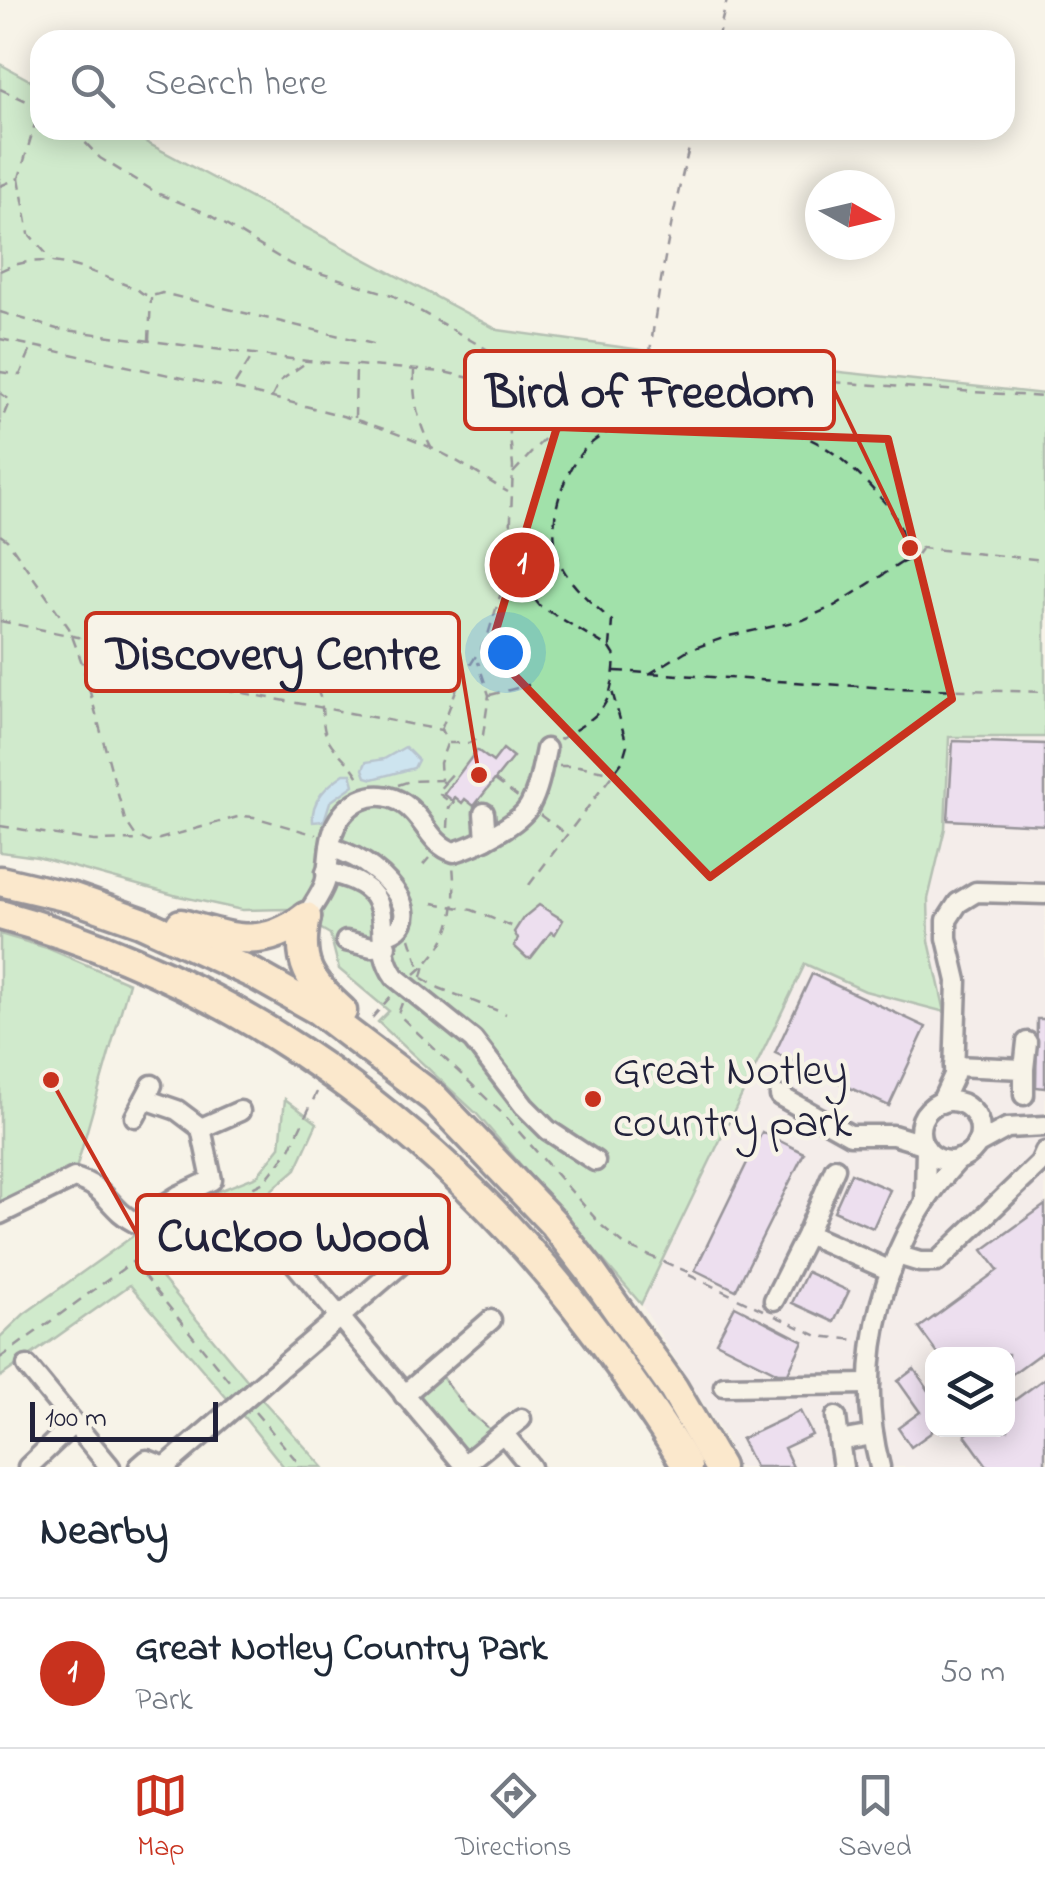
<!DOCTYPE html>
<html lang="en">
<head>
<meta charset="utf-8">
<style>
  :root { --surface:#fff; --page:#f6f6f7; --text:#1f2937; --muted:#747a83; --line:#e0e1e3; --accent:#c8321e }
  body { margin:0; font-family:"Indie Flower",sans-serif; background:var(--page); color:var(--text) }
  .controls { position:absolute; right:30px; bottom:30px; display:grid; overflow:hidden; border-radius:20px; box-shadow:0 5px 25px #0003 }
  .controls button { width:90px; height:90px; display:grid; place-items:center; padding:0; border:0; border-bottom:2px solid var(--line); background:var(--surface); color:var(--text); font:50px sans-serif }
  .compass { position:absolute; left:805px; top:170px; width:90px; height:90px; border-radius:50%; background:var(--surface); box-shadow:0 5px 25px #0003; rotate:98deg }
  .scale { position:absolute; left:30px; bottom:25px; width:188px; box-sizing:border-box; padding-left:10px; border:5px solid #22223b; border-top:0; font-size:28px; line-height:35px; white-space:nowrap; color:#22223b; -webkit-text-stroke:8px #f7f3e8; paint-order:stroke }
  .you { position:absolute; left:505px; top:652px; width:35px; height:35px; margin:-25px; border:8px solid #fff; border-radius:50%; background:#1a73e8; box-shadow:0 0 0 15px #1a73e833 }
  .badge { display:grid; place-items:center; width:65px; height:65px; border-radius:50%; background:var(--accent); color:#fff; font-size:32px; font-weight:700 }
  .pin { position:absolute; translate:-50% -50%; border:5px solid #fff; box-shadow:0 2px 10px #0006 }
  .list { margin:0; padding:0; list-style:none }
  h2 { display:flex; justify-content:space-between; align-items:center; height:130px; margin:0; padding:0 40px; font-size:42px }
  h2 small { font-size:32px; font-weight:400; color:var(--muted) }
  .list li { display:grid; grid-template-columns:65px 1fr auto; gap:30px; align-items:center; box-sizing:border-box; height:150px; padding:0 40px; border-top:2px solid var(--line) }
  .list b { display:block; font-size:38px; white-space:nowrap }
  .list p { margin:0; font-size:32px; white-space:nowrap; color:var(--muted) }
  .list em { font-size:32px; font-style:normal; color:var(--muted) }
  .icon { flex:none; width:55px; height:55px; fill:none; stroke:currentColor; stroke-width:2; stroke-linecap:round; stroke-linejoin:round }
  .map { position:relative; flex:none; width:1045px; height:1467px; overflow:hidden }
  .search { position:absolute; background:var(--surface); box-shadow:0 5px 25px #0003; left:30px; right:30px; top:30px; height:110px; display:flex; align-items:center; gap:25px; box-sizing:border-box; padding:0 35px; border-radius:30px; color:var(--muted); font-size:38px }
  .sheet { height:280px; background:var(--surface) }
  nav { display:flex; justify-content:space-around; align-items:center; box-sizing:border-box; height:140px; border-top:2px solid var(--line); background:var(--surface); font-size:28px; color:var(--muted) }
  nav a { display:grid; justify-items:center; gap:5px }
  nav .on { color:var(--accent) }
  .map>svg:first-child { display:block }
</style>
</head>
<body>
<div class="map">
<svg width="1045" height="1467" viewBox="0 0 1045 1467">
  <rect width="100%" height="100%" fill="#f7f3e8"/>
  <filter id="ink" filterUnits="userSpaceOnUse"><feTurbulence type="fractalNoise" baseFrequency=".01" numOctaves="2"/><feDisplacementMap in="SourceGraphic" scale="20" xChannelSelector="R" yChannelSelector="G"/><feConvolveMatrix kernelMatrix="1 2 1 2 8 2 1 2 1" color-interpolation-filters="sRGB"/></filter>
  <g filter="url(#ink)">
    <path fill="#f0e6ed" fill-rule="evenodd" d="M949,736L1045,737V1467H737L725,1438L641,1304L806,963L865,991L945,1011L929,941L928,899L945,828ZM932,1354H1008V1430H932Z"/>
    <g fill="#a1e1aa" stroke="#628272" stroke-width="2.5">
      <polygon points="0,64 40,86 40,130 123,130 498,330 663,353 1045,394 1045,737 949,737 945,828 928,899 929,941 945,1012 865,991 805,964 641,1304 476,1113 378,1022 389,1011 339,969 330,934 287,909 242,910 174,895 37,857 0,852"/>
      <polygon points="0,934 47,948 129,983 74,1176 0,1211"/>
      <polygon points="285,1099 317,1123 296,1169 254,1205 152,1266 253,1387 232,1404 130,1285 0,1377 0,1337 24,1314 168,1211 257,1176 280,1147"/>
      <polygon points="435,1368 467,1410 499,1437 464,1465 404,1395"/>
      <polygon points="258,1395 323,1467 284,1467 239,1411"/>
    </g>
    <g fill="#9ad2f9" stroke="#6a8cad" stroke-width="2.5">
      <polygon points="405,747 418,760 414,768 373,779 366,777 363,769 366,762 384,759"/>
      <path d="M344,774H351L354,785L330,802L324,821L313,822C310,800 328,785 344,774Z"/>
    </g>
    <g fill="#dfc8f8" stroke="#22223b" stroke-width="2.5">
      <polygon points="953,741 1045,744 1045,825 948,820"/>
      <polygon points="503,749 513,757 474,806 465,799 462,803 455,797 453,801 444,794 477,750 493,762"/>
      <polygon points="539,905 563,920 555,934 551,932 531,958 527,958 514,946 518,939 514,932 523,918"/>
      <polygon points="812,974 926,1027 889,1106 775,1053"/>
      <polygon points="1037,1019 1045,1019 1045,1088 1036,1087"/>
      <polygon points="762,1132 804,1153 736,1290 695,1270"/>
      <polygon points="851,1173 890,1190 873,1228 834,1211"/>
      <polygon points="1045,1205 1045,1350 1008,1377 1008,1354 938,1354 919,1328 998,1270 983,1250"/>
      <polygon points="807,1272 849,1291 834,1322 792,1303"/>
      <polygon points="735,1306 803,1341 788,1373 778,1373 716,1342"/>
      <polygon points="914,1369 932,1395 932,1432 911,1447 898,1428 920,1412 898,1381"/>
      <polygon points="1045,1378 1045,1467 988,1467 965,1435 973,1430 1008,1430 1008,1405"/>
      <polygon points="800,1411 812,1435 784,1448 793,1467 755,1467 741,1439"/>
    </g>
    <g fill="none" stroke-linecap="round" stroke-linejoin="round">
      <defs>
        <g id="minor">
          <polyline points="484,813 486,839"/>
          <path d="M330,847C345,852 361,859 373,869C395,885 425,924 384,935"/>
          <path d="M326,872C412,890 364,934 395,977L473,1040L524,1106L548,1130L595,1161"/>
          <path d="M306,917C312,906 321,895 325,883C329,868 328,851 332,836C340,803 375,784 404,804C425,818 429,844 454,852C475,846 520,824 530,805C539,788 542,768 546,749"/>
          <polyline points="346,941 372,947 386,946"/>
          <polyline points="954,1066 1024,1069 1024,1095"/>
          <polyline points="1024,1069 1027,1042"/>
          <polyline points="780,1096 850,1135 893,1135 923,1144"/>
          <circle cx="950" cy="1131" r="30"/>
          <polyline points="941,1103 954,1075 957,981 947,938 947,920 958,903 976,892 1045,894"/>
          <polyline points="135,1117 152,1085"/>
          <polyline points="201,1128 240,1111"/>
          <polyline points="976,1145 1007,1128 1045,1126"/>
          <polyline points="925,1198 926,1148"/>
          <path d="M0,1214L74,1178C108,1187 107,1208 136,1223L178,1196L212,1180L201,1128L177,1110L145,1099"/>
          <polyline points="239,1222 254,1215 464,1465 503,1433 531,1467"/>
          <polyline points="807,1234 891,1271"/>
          <polyline points="897,1255 920,1262 937,1262 1040,1163 1045,1152"/>
          <polyline points="774,1300 807,1234 835,1168"/>
          <polyline points="27,1366 110,1467"/>
          <polyline points="724,1386 870,1384"/>
          <polyline points="404,1395 491,1320"/>
          <polyline points="836,1417 839,1441"/>
          <polyline points="503,1433 521,1419"/>
          <polyline points="28,1467 74,1423"/>
          <polyline points="139,1467 147,1460 165,1467"/>
          <polyline points="165,1467 428,1241"/>
          <polyline points="843,1467 839,1441 873,1435"/>
          <path d="M880,1467C852,1360 884,1239 959,1159"/>
        </g>
        <g id="highway">
          <polyline points="0,881 73,898 141,922 254,974 318,1010 434,1098 553,1223 588,1268 673,1388 719,1467"/>
          <path d="M0,915C255,984 469,1151 620,1366C643,1399 668,1432 687,1467"/>
          <path d="M306,917C296,963 309,981 342,1011"/>
          <path d="M181,924C232,938 261,951 306,917"/>
        </g>
      </defs>
      <use href="#minor" stroke="#22223b" stroke-width="25"/>
      <use href="#highway" stroke="#22223b" stroke-width="35"/>
      <g stroke="#22223b" stroke-width="2.5" stroke-dasharray="10 8" stroke-linecap="butt">
        <polyline points="717,40 727,0"/>
        <polyline points="0,89 40,107"/>
        <polyline points="73,130 100,158 157,193 206,213 290,264 392,295 528,373 597,386 634,386 691,372 1045,397"/>
        <polyline points="19,178 29,234 51,259"/>
        <polyline points="0,186 19,178 40,107"/>
        <path d="M0,271C45,247 93,273 137,289C145,297 151,297 162,293L373,344"/>
        <path d="M0,312L57,329L308,361L444,372L479,380L498,397L509,424L513,467L510,542L531,595L540,606L610,648L615,656C612,710 602,713 559,740"/>
        <polyline points="0,339 225,387"/>
        <polyline points="149,340 151,298"/>
        <path d="M414,371C413,399 418,424 432,449"/>
        <polyline points="0,372 20,375 31,349"/>
        <polyline points="235,384 253,355"/>
        <path d="M235,389C305,406 377,421 442,453C464,464 486,480 508,492"/>
        <polyline points="0,393 10,400 0,424"/>
        <polyline points="498,395 504,364"/>
        <polyline points="272,397 280,381 307,362"/>
        <polyline points="355,418 356,366"/>
        <polyline points="509,424 519,417"/>
        <path d="M513,473C555,427 568,407 632,395"/>
        <polyline points="0,535 7,540 69,628 82,663 125,820 135,835 149,842 241,816 254,817 316,835"/>
        <polyline points="906,535 922,548 1045,560"/>
        <polyline points="901,563 916,556 921,549"/>
        <path d="M0,621L312,685C327,696 319,721 327,737C336,755 354,764 361,782"/>
        <path d="M610,647L612,621C594,605 575,590 563,569C545,535 557,486 579,456C589,441 614,428 630,420L634,388"/>
        <polyline points="83,663 441,730 448,742"/>
        <polyline points="615,671 890,688 1045,692"/>
        <path d="M649,674L686,651L729,636L803,620L836,605L901,563C908,534 898,516 877,494C857,472 833,448 805,437C786,429 764,423 745,419C716,413 660,414 646,382C657,296 671,213 694,130"/>
        <polyline points="490,695 529,685"/>
        <polyline points="441,730 458,685 487,638 513,554"/>
        <polyline points="449,743 469,743 483,735 489,695 478,662"/>
        <polyline points="559,766 579,766 614,773"/>
        <polyline points="495,780 518,797"/>
        <polyline points="442,781 445,783 437,792 451,803"/>
        <polyline points="445,782 456,770"/>
        <polyline points="398,785 410,781 441,780 440,763 447,744"/>
        <polyline points="540,815 566,834"/>
        <polyline points="0,826 94,841 142,840"/>
        <polyline points="448,828 449,808 457,799"/>
        <polyline points="423,865 429,858"/>
        <polyline points="529,885 622,762 627,745 612,691"/>
        <polyline points="433,903 472,910 513,927"/>
        <polyline points="410,938 420,969"/>
        <path d="M415,974C453,941 457,914 453,865"/>
        <polyline points="422,977 425,965"/>
        <polyline points="422,978 439,988 506,1014"/>
        <polyline points="402,1003 398,1014 506,1117 602,1226 626,1246 688,1272"/>
        <polyline points="372,1018 391,996"/>
        <polyline points="132,1261 234,1387"/>
        <polyline points="689,1275 763,1310"/>
        <polyline points="775,1316 818,1336 857,1340"/>
        <polyline points="0,1358 193,1218 264,1182 290,1149 317,1092"/>
        <polyline points="445,1381 467,1410 487,1427"/>
        <polyline points="255,1412 302,1467"/>
      </g>
      <use href="#minor" stroke="#f7f3e8" stroke-width="18"/>
      <use href="#highway" stroke="#fedbac" stroke-width="28"/>
    </g>
  </g>
  <path d="M0 0H1045V1467H0ZM557,427L888,439L952,699L710,877L490,650Z" fill="#f7f3e8" fill-opacity=".55" fill-rule="evenodd"/>
  <path fill="none" stroke="#c8321e" stroke-width="8" stroke-linejoin="round" d="M557,427L888,439L952,699L710,877L490,650Z"/>
  <circle fill="#c8321e" stroke="#f7f3e8" stroke-width="4" cx="593" cy="1099" r="10"/>
  <g text-anchor="middle" dominant-baseline="central" stroke-width="9" stroke-linejoin="round" paint-order="stroke">
    <g font-size="45" fill="#22223b" stroke="#f7f3e8" text-anchor="start">
      <text x="613" y="1073">Great Notley<tspan x="613" dy="52">country park</tspan></text>
    </g>
  </g>
  <path fill="none" stroke="#c8321e" stroke-width="4" d="M910 548L834 390M479 775L459 652M51 1080L137 1234"/>
  <g fill="#c8321e" stroke="#f7f3e8" stroke-width="4">
    <circle cx="910" cy="548" r="10"/>
    <circle cx="479" cy="775" r="10"/>
    <circle cx="51" cy="1080" r="10"/>
  </g>
  <g fill="#f7f3e8" stroke="#c8321e" stroke-width="4">
    <rect x="465" y="351" width="369" height="78" rx="10"/>
    <rect x="86" y="613" width="373" height="78" rx="10"/>
    <rect x="137" y="1195" width="312" height="78" rx="10"/>
  </g>
  <g font-size="48" text-anchor="middle" font-weight="bold" fill="#22223b">
    <text x="650" y="407">Bird of Freedom</text>
    <text x="273" y="669">Discovery Centre</text>
    <text x="293" y="1251">Cuckoo Wood</text>
  </g>
</svg>
<div class="controls">
<button><svg class="icon" aria-label="layers" viewBox="0 0 24 24"><path d="M12 4l9 5-9 5-9-5zM3 14l9 5 9-5"/></svg></button>
</div>
<svg class="compass" viewBox="-18 -18 36 36"><path d="M0-13l5 13h-10z" fill="#e53935"/><path d="M0 13l5-13h-10z" fill="#747a83"/></svg>
<div class="scale">100 m</div>
<div class="you"></div>
<div class="pin badge" style="left:522px;top:565px">1</div>
<div class="search"><svg class="icon" aria-label="search" viewBox="0 0 24 24"><circle cx="10" cy="10" r="6"/><path d="M15 15l6 6"/></svg>Search here</div>
</div>
<section class="sheet">
<h2>Nearby<small></small></h2>
<ul class="list">
<li><span class="badge">1</span><div><b>Great Notley Country Park</b><p>Park</p></div><em>50 m</em></li>
</ul>
</section>
<nav>
<a class="on"><svg class="icon" aria-label="map" viewBox="0 0 24 24"><path d="M3 6l6-2 6 2 6-2v14l-6 2-6-2-6 2zM9 4v14M15 6v14"/></svg>Map</a>
<a><svg class="icon" aria-label="directions" viewBox="0 0 24 24"><path d="M12 3l9 9-9 9-9-9zM9 14v-3h6M13 9l2 2-2 2"/></svg>Directions</a>
<a><svg class="icon" aria-label="saved" viewBox="0 0 24 24"><path d="M7 4h10v16l-5-4-5 4z"/></svg>Saved</a>
</nav>
</body>
</html>
